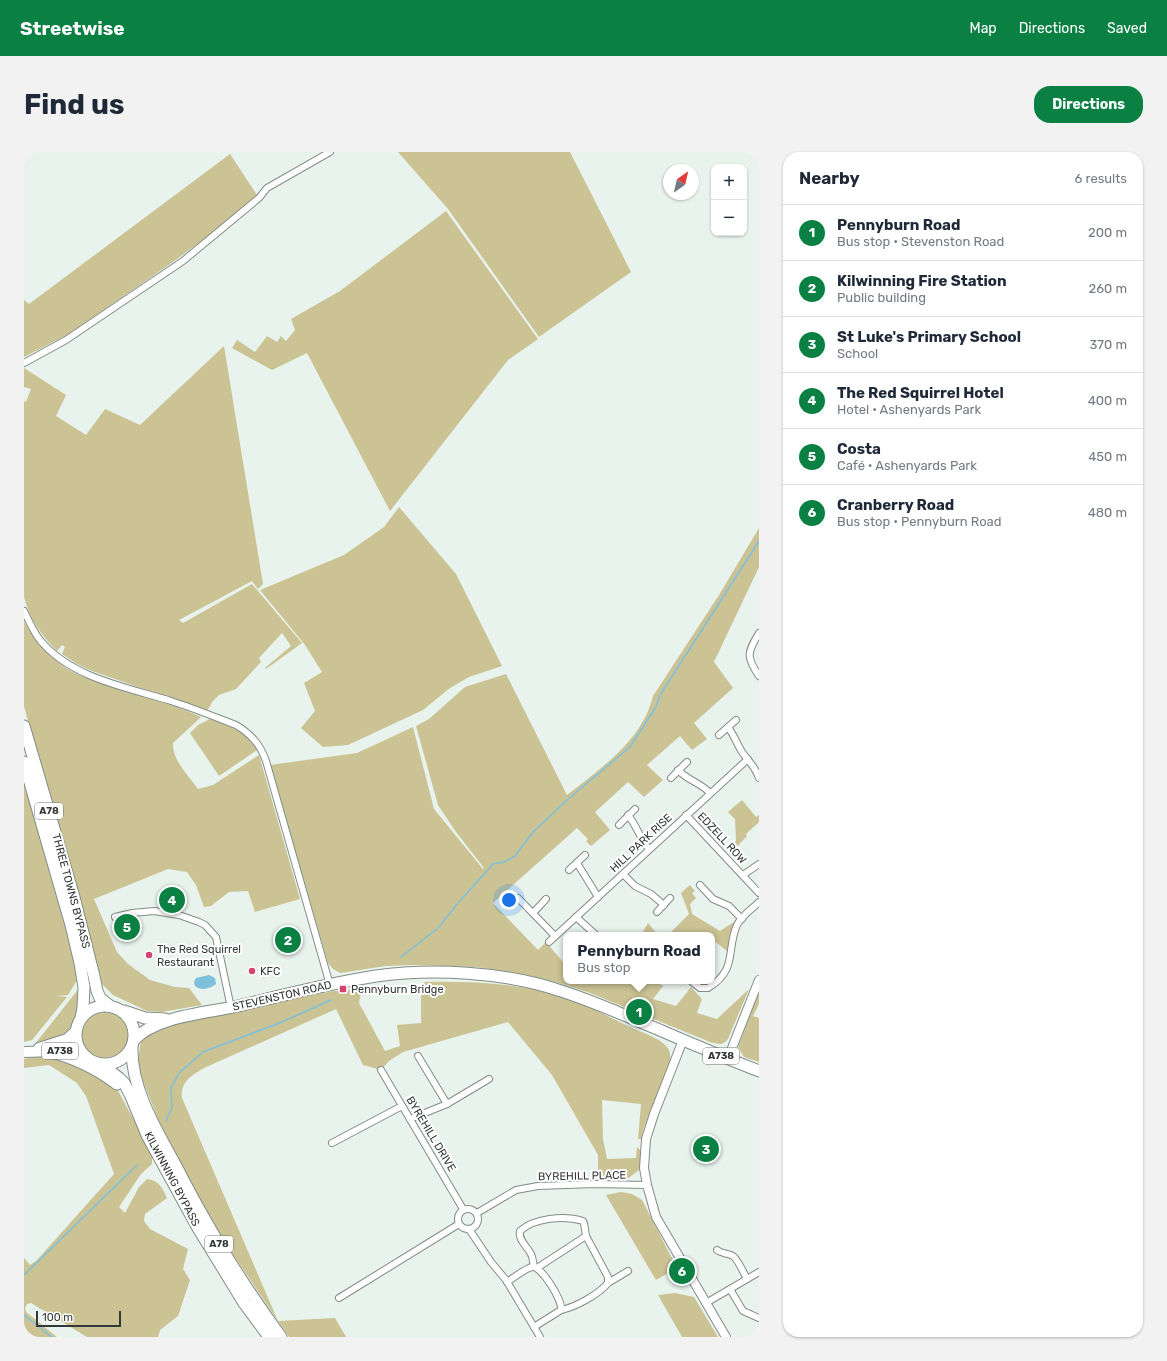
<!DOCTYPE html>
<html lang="en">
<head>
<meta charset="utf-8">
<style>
  :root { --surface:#fff; --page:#f2f2f3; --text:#1f2937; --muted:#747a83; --line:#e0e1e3; --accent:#0b8043 }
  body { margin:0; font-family:Rubik,sans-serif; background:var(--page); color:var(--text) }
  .controls { position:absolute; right:12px; top:12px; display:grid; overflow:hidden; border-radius:8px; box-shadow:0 1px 3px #0004 }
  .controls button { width:36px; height:36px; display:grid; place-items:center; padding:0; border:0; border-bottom:1px solid var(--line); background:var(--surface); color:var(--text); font:20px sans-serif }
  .compass { position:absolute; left:639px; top:12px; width:36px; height:36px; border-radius:50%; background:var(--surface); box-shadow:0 1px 3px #0004; rotate:34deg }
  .scale { position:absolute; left:12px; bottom:10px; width:85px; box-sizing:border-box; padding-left:4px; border:2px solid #343836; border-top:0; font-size:11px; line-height:14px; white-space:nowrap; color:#343836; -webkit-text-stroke:3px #fff; paint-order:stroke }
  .you { position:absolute; left:485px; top:748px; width:14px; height:14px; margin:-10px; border:3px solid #fff; border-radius:50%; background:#1a73e8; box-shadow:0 0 0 6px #1a73e833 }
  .badge { display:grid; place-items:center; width:26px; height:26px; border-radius:50%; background:var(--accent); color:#fff; font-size:13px; font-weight:700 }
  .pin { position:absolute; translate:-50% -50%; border:2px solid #fff; box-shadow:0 1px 4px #0006 }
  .popup { position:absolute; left:539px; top:780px; width:152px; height:52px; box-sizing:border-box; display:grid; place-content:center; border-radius:8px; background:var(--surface); filter:drop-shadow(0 1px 3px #0005); font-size:13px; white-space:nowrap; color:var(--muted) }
  .popup b { font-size:15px; color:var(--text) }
  .popup::after { content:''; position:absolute; left:50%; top:100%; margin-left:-8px; border:8px solid transparent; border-top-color:var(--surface) }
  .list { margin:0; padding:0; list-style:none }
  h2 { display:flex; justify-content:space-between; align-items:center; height:52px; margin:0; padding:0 16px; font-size:17px }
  h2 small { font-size:13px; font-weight:400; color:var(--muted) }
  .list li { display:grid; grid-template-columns:26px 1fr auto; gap:12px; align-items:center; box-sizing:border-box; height:56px; padding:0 16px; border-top:1px solid var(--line) }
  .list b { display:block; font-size:15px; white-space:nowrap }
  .list p { margin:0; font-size:13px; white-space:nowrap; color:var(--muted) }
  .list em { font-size:13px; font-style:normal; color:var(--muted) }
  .map { position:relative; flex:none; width:735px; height:1185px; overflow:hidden; border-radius:16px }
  header { display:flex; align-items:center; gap:24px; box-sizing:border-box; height:56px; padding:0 20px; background:var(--accent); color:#fff }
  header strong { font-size:19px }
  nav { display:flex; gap:22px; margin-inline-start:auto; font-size:14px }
  .intro { display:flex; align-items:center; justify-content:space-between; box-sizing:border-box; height:96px; padding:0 24px }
  h1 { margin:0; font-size:28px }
  .button { padding:10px 18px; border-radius:16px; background:var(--accent); color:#fff; font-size:14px; font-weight:700 }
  main { display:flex; gap:24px; padding:0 24px }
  aside { flex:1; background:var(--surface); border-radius:16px; box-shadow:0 1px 3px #0004 }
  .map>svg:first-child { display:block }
</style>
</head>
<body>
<header>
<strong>Streetwise</strong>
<nav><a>Map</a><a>Directions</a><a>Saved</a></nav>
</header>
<div class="intro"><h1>Find us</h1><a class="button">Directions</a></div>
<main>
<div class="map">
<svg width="735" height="1185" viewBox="0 0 735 1185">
  <rect width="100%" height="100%" fill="#e8f3ed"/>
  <g fill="#cbc394">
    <polygon points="374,0 546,0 607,120 515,185 424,57"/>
    <polygon points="206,2 233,43 184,84 149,110 43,183 0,205 0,148 5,152"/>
    <polygon points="422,59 514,187 484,208 366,359 283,201 248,218 208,196 213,188 231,200 243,184 253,190 257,184 262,189 271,178 267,167 316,139"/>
    <path d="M200,194L239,432L234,437L228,429L155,468L159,471L228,432L278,491L242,517L241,516L267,494L258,481L235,506L237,510L212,537L195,543L189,549L183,559L68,519L53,512L38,502L41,495L38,493L33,499C17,483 6,468 0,445V249L2,250L7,237L0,235V216L42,243L32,264L62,283L81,257L116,273Z"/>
    <polygon points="375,355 432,422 478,514 445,525 426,536 399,558 324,593 299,595 277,576 291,559 280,531 298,520 281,493 236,438 320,403 360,375"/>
    <path d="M735,376V415L690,510L709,536L670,571L683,587L668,598L656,584L623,613L639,628L620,645L604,630L571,660L586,678L567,694L562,689L564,687L553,676L469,751L514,798L522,790L539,810L542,811V829H632L639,834L629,847L652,854L667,835L678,847L673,861L693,867L725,837L704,887C699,894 694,892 686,890L566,841L542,833L499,822L452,815L390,813L362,814L316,821L309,817L304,811L246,613L333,601L389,575L410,657L459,717L460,716L432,680L414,653L392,574L405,567L441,535L482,522L543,643C577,616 618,589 629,544L695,443Z"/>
    <path d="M0,469C9,488 32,512 51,521C91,540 137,546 177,565L149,591C148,608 164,623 174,637L189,633L235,603L276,747L231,760L224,739L205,740L187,754L180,755L172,733L163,720L144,717L70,747L93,800L104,812L126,828L151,835L165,836L178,853L138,860L123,859L89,843L78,832L76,820H75L74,814H71L0,554Z"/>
    <path d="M186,567C205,574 223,579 233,598L195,624L166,581L174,573Z"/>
    <polygon points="0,631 52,812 55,825 44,843 33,844 43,845 8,888 0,890"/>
    <polygon points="718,648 732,665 735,663 735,670 722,682 723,684 707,701 704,697 712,689 711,667 704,660"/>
    <polygon points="666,733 671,739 668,741 672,746 666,752 668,762 696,779 713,768 709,773 703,799 688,787 688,783 644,783 665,762 657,741"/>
    <polygon points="624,771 634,783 617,783"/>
    <path d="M401,830C443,829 485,831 527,841C556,849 583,864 610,877C620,881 645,889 646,902C648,916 634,942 628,956C623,966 619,977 617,987H614L617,952L578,948L579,987L583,1007L612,1006L613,995L617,999L616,1017C605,1026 602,1030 588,1030C583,1030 579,1030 575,1028L574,1029V1003L528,923L484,870L379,900L365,909L357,918L339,913L312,857L180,916C168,923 156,930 158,946L254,1169L311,1166L322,1185H265L185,1067L159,1018L134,967L119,929L114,910L116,894L117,889L122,883L145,874L282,844L310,839H317L338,835L335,851L361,899L376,894L373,873L397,871V833Z"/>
    <path d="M56,835C54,848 53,876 42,883C33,889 20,890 11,892Z"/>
    <polygon points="735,839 735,852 729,864 735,866 735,910 720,905 714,895"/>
    <circle cx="81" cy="883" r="23"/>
    <path d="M21,903L50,910L93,937L128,1001V1012L117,1022L95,1055L101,1061L115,1035L123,1027C135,1028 139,1037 143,1046L121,1062L120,1069L126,1077L164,1097L159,1117L166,1128L154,1164L136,1178L134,1185H63L7,1151L3,1152L1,1156L2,1160L33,1185H0V1106L6,1113L13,1108L90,1022L62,944L53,931L25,913L0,916V907Z"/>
    <polygon points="597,1040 608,1042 618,1048 653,1116 632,1128 582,1043"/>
    <polygon points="651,1141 670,1145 694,1185 658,1185 634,1143"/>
  </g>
  <path fill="#7ec0dc" d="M185,823L191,826L192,832C186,837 177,839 171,834L170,830L172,826Z"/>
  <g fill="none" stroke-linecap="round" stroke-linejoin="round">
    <g stroke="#7ec0dc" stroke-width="1.5">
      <polyline points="377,805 414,776 435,750 469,712 480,710 491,704 509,680 543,648 606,595 632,555 636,543 735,389"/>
      <polyline points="142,969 148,956 147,936 155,921 179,900 258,870 307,848"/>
      <polyline points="0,1123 113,1013"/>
      <polyline points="0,1163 28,1185"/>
    </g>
    <defs>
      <g id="minor">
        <polyline points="0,211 42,188 159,109 235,46 243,36 306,0"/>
        <path d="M0,459C5,469 9,479 16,488C47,526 102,535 147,549C169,556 191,565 212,573C227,582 236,592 242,609L306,833"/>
        <path d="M735,481C723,501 722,505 735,524"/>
        <path d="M704,575C710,583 713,592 718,600C725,610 731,614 735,626"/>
        <polyline points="695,583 712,568"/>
        <path d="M654,618C663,628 677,631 686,641"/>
        <polyline points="647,626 663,610"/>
        <path d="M604,663C613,674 616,687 625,697"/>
        <polyline points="662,663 735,741"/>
        <polyline points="595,673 611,657"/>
        <polyline points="553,711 574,745"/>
        <polyline points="545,718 561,703"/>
        <polyline points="599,722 611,734 627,742 640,753"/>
        <polyline points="719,723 735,712"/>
        <polyline points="676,733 689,747 705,754 718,767"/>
        <polyline points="494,746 531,784"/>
        <polyline points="633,760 646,746"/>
        <polyline points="509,761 522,747"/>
        <polyline points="91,765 108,761 130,759 155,763 175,770 181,773 192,785 207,856"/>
        <polyline points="552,765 572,783"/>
        <polyline points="525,790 724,607"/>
        <path d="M667,829L676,836H684C714,818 702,798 713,773C717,764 728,757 735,750"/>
        <polyline points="394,904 423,952"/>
        <polyline points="357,918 439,1057"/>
        <polyline points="386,967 423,952 465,927"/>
        <polyline points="308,991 378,954"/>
        <circle cx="444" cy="1067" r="10"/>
        <polyline points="453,1061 492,1038 514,1034 571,1032 623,1033"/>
        <polyline points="445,1077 467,1110 482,1128 516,1185"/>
        <path d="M693,1098C698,1102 704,1101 709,1104C715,1109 719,1120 723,1127"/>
        <path d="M510,1115C509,1110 509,1106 507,1102C503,1094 494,1088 496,1079C510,1066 540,1063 559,1069L560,1071L562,1084L584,1125V1131C575,1142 552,1155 537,1158"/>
        <polyline points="513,1116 562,1084"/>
        <path d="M483,1130C489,1126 502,1116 508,1115C517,1113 539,1149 537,1158L510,1175"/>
        <polyline points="584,1131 604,1119"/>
        <polyline points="706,1137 719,1159 735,1166"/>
        <polyline points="315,1146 435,1072"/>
        <polyline points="682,1151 735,1120"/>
      </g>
      <g id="tertiary">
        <polyline points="659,888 630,962 622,987 620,1016 623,1033 632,1065 702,1185"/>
        <polyline points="704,906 735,828"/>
      </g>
      <g id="primary">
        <polyline points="15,896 43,887 52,879"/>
        <polyline points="0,900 31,899"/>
        <polyline points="48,902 67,909"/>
      </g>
      <g id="trunk">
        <polyline points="0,574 50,745 70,824 73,839 76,846 86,854"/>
        <polyline points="0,610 47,773 56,811 60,835 59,856 57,866"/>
        <circle cx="81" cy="883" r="29"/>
        <polyline points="100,859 121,866 141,867"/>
        <path d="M110,888C131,864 184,861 214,854C260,843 306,831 352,824C409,816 479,820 534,838C570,849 604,865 638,879C670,893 702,906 735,919"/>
        <path d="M108,896C107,937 133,979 152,1014C162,1034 173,1054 184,1073C206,1112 231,1149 257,1185"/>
        <path d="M23,899C48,905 73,917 93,932"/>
        <polyline points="77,912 95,926 100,931 106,942 123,983 174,1076 220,1151 245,1185"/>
      </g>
    </defs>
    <use href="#minor" stroke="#828c87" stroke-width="8"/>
    <use href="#tertiary" stroke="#828c87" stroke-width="10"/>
    <use href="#primary" stroke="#828c87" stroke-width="12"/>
    <use href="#trunk" stroke="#828c87" stroke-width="13"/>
    <use href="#minor" stroke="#fff" stroke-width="6"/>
    <use href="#tertiary" stroke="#fff" stroke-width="8"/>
    <use href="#primary" stroke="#fff" stroke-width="10"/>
    <use href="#trunk" stroke="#fff" stroke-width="11"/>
  </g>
  <g fill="#d24572" stroke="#fff" stroke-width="1.5">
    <circle cx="125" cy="803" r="4"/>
    <circle cx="228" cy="819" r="4"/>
    <rect x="315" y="833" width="8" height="8" rx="2"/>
  </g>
  <g text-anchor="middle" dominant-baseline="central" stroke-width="4" stroke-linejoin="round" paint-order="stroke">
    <g fill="#fff" stroke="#717472" stroke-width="1">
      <rect x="11" y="651" width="28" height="16" rx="3"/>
      <rect x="18" y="891" width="36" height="16" rx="3"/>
      <rect x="679" y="896" width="36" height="16" rx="3"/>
      <rect x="181" y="1084" width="28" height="16" rx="3"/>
    </g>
    <g font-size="10" font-weight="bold" fill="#343836">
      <text x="25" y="659">A78</text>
      <text x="36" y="899">A738</text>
      <text x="697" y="904">A738</text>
      <text x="195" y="1092">A78</text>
    </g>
    <g font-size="11" fill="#343836" stroke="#fff">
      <text transform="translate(698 686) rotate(47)">EDZELL ROW</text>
      <text transform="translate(617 691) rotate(-43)">HILL PARK RISE</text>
      <text transform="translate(47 739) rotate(75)">THREE TOWNS BYPASS</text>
      <text transform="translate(258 844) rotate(-13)">STEVENSTON ROAD</text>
      <text transform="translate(407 982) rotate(59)">BYREHILL DRIVE</text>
      <text transform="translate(558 1024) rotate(-1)">BYREHILL PLACE</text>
      <text transform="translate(148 1027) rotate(62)">KILWINNING BYPASS</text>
    </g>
    <g font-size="11" fill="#343836" stroke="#fff" text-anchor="start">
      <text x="133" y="797">The Red Squirrel<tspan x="133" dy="13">Restaurant</tspan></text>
      <text x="236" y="819">KFC</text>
      <text x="327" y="837">Pennyburn Bridge</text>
    </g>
  </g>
</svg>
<div class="controls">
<button>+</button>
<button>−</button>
</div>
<svg class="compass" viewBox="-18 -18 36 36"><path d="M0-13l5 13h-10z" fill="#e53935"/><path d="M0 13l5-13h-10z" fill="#747a83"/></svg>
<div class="scale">100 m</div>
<div class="you"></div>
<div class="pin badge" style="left:615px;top:860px">1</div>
<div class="popup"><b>Pennyburn Road</b>Bus stop</div>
<div class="pin badge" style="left:264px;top:788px">2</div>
<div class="pin badge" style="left:682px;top:997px">3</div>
<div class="pin badge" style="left:148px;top:748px">4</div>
<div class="pin badge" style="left:103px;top:775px">5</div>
<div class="pin badge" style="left:658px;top:1119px">6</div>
</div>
<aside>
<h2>Nearby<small>6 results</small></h2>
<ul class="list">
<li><span class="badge">1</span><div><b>Pennyburn Road</b><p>Bus stop · Stevenston Road</p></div><em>200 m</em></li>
<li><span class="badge">2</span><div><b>Kilwinning Fire Station</b><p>Public building</p></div><em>260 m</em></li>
<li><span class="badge">3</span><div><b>St Luke's Primary School</b><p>School</p></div><em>370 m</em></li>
<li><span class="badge">4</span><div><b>The Red Squirrel Hotel</b><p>Hotel · Ashenyards Park</p></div><em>400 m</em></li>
<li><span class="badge">5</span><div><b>Costa</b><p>Café · Ashenyards Park</p></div><em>450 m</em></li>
<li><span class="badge">6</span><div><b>Cranberry Road</b><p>Bus stop · Pennyburn Road</p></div><em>480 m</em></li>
</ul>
</aside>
</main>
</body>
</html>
